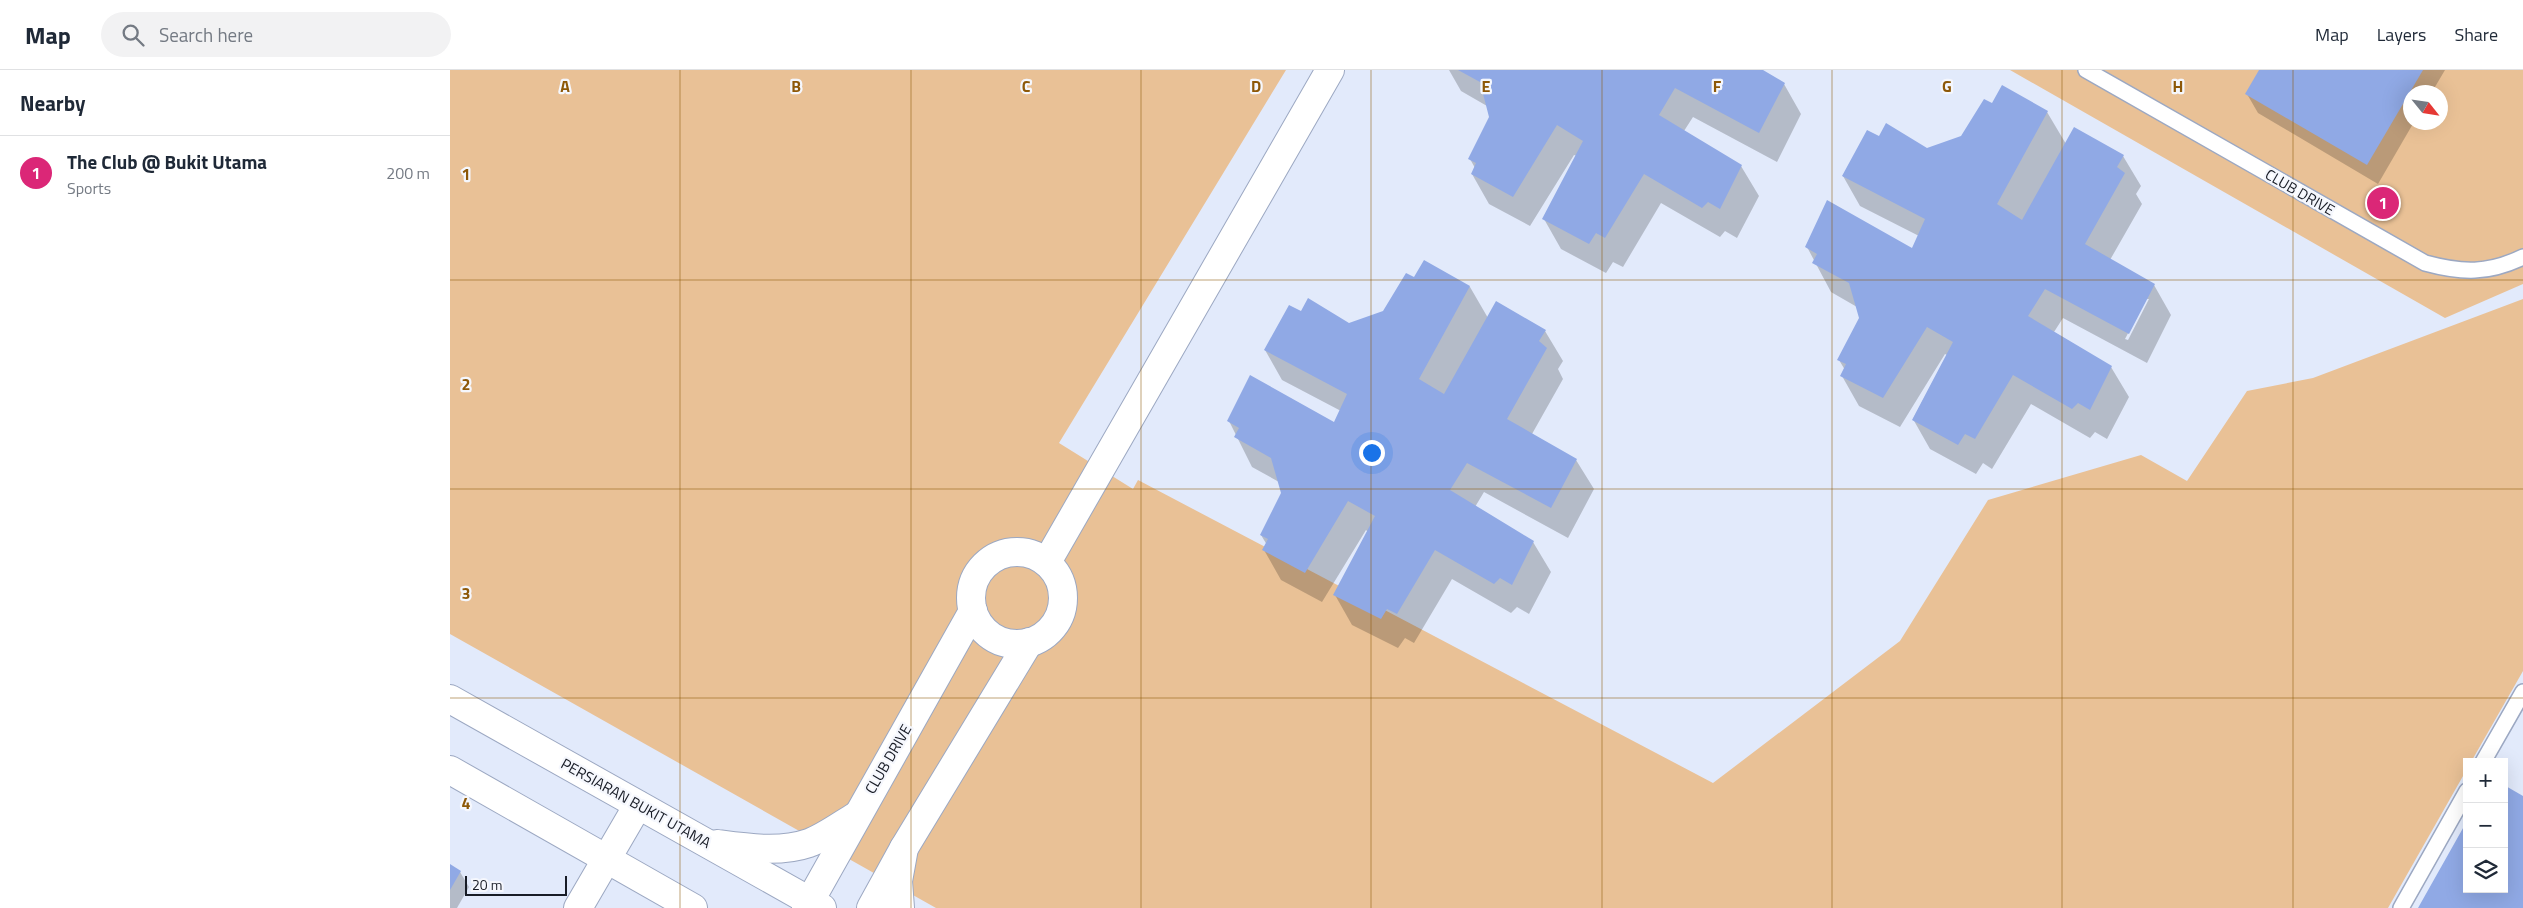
<!DOCTYPE html>
<html lang="en">
<head>
<meta charset="utf-8">
<style>
  :root { --surface:#fff; --page:#f2f2f3; --text:#1f2937; --muted:#747a83; --line:#e0e1e3; --accent:#db2777 }
  body { margin:0; font-family:"Titillium Web",sans-serif; background:var(--page); color:var(--text) }
  .controls { position:absolute; right:15px; bottom:15px; display:grid; overflow:hidden; border-radius:0px; box-shadow:0 5px 20px #0002 }
  .controls button { width:45px; height:45px; display:grid; place-items:center; padding:0; border:0; border-bottom:1px solid var(--line); background:var(--surface); color:var(--text); font:25px sans-serif }
  .compass { position:absolute; left:1953px; top:15px; width:45px; height:45px; border-radius:50%; background:var(--surface); box-shadow:0 5px 20px #0002; rotate:120deg }
  .scale { position:absolute; left:15px; bottom:12px; width:102px; box-sizing:border-box; padding-left:5px; border:2px solid #181c26; border-top:0; font-size:14px; line-height:18px; white-space:nowrap; color:#181c26; -webkit-text-stroke:4px #f5f7fd; paint-order:stroke }
  .you { position:absolute; left:921px; top:382px; width:18px; height:18px; margin:-12px; border:4px solid #fff; border-radius:50%; background:#1a73e8; box-shadow:0 0 0 8px #1a73e833 }
  .badge { display:grid; place-items:center; width:32px; height:32px; border-radius:50%; background:var(--accent); color:#fff; font-size:16px; font-weight:700 }
  .pin { position:absolute; translate:-50% -50%; border:2px solid #fff; box-shadow:0 1px 5px #0006 }
  .list { margin:0; padding:0; list-style:none }
  h2 { display:flex; justify-content:space-between; align-items:center; height:65px; margin:0; padding:0 20px; font-size:21px }
  h2 small { font-size:16px; font-weight:400; color:var(--muted) }
  .list li { display:grid; grid-template-columns:32px 1fr auto; gap:15px; align-items:center; box-sizing:border-box; height:75px; padding:0 20px; border-top:1px solid var(--line) }
  .list b { display:block; font-size:19px; white-space:nowrap }
  .list p { margin:0; font-size:16px; white-space:nowrap; color:var(--muted) }
  .list em { font-size:16px; font-style:normal; color:var(--muted) }
  .icon { flex:none; width:28px; height:28px; fill:none; stroke:currentColor; stroke-width:2; stroke-linecap:round; stroke-linejoin:round }
  .map { position:relative; flex:none; width:2073px; height:838px; overflow:hidden }
  header { display:flex; align-items:center; gap:30px; box-sizing:border-box; height:70px; padding:0 25px; background:var(--surface); border-bottom:1px solid var(--line) }
  header strong { font-size:24px }
  nav { display:flex; gap:28px; margin-inline-start:auto; font-size:18px }
  .search { width:350px; height:45px; background:var(--page); display:flex; align-items:center; gap:12px; box-sizing:border-box; padding:0 18px; border-radius:28px; color:var(--muted); font-size:19px }
  main { display:flex }
  aside { flex:1; background:var(--surface) }
  .map>svg:first-child { display:block }
</style>
</head>
<body>
<header>
<strong>Map</strong>
<div class="search"><svg class="icon" aria-label="search" viewBox="0 0 24 24"><circle cx="10" cy="10" r="6"/><path d="M15 15l6 6"/></svg>Search here</div>
<nav><a>Map</a><a>Layers</a><a>Share</a></nav>
</header>
<main>
<aside>
<h2>Nearby<small></small></h2>
<ul class="list">
<li><span class="badge">1</span><div><b>The Club @ Bukit Utama</b><p>Sports</p></div><em>200 m</em></li>
</ul>
</aside>
<div class="map">
<svg width="2073" height="838" viewBox="0 0 2073 838">
  <rect width="100%" height="100%" fill="#e2eafb"/>
  <g fill="#e9c196" fill-rule="evenodd">
    <polygon points="0,0 836,0 609,373 683,419 688,410 1263,713 1450,571 1538,430 1691,385 1737,411 1797,321 1863,308 2073,229 2073,601 2021,692 2017,692 2017,699 1938,838 486,838 0,564"/>
    <path d="M1560,0H2073V214L1995,248ZM1960,22H1990V52H1960Z"/>
  </g>
  <g fill="#0003" fill-rule="evenodd">
    <polygon points="999,0 1310,0 1334,14 1351,44 1327,92 1243,47 1234,61 1291,96 1309,126 1287,168 1275,161 1270,167 1211,133 1173,197 1163,192 1156,203 1111,179 1094,149 1127,86 1124,85 1080,156 1039,134 1022,104 1025,98 1020,89 1041,47 1037,36 1011,21"/>
    <polygon points="1811,0 1995,0 1982,22 1960,22 1960,52 1964,52 1928,114 1808,43 1797,24"/>
    <path d="M1553,17L1597,42L1616,74L1673,86L1691,116L1686,124L1692,134L1660,190L1704,215L1721,245L1697,293L1613,248L1604,262L1661,297L1679,327L1657,369L1645,362L1640,368L1581,334L1542,399L1533,393L1526,404L1480,379L1463,349L1497,285L1495,284L1450,357L1409,336L1392,306L1395,300L1389,290L1410,248L1407,237L1381,222L1357,177L1462,179L1469,166L1410,136L1393,106L1430,67L1477,80L1512,67L1543,34ZM1696,229H1699L1678,270L1675,269Z"/>
    <polygon points="974,192 1020,217 1038,248 1046,233 1095,261 1113,291 1108,299 1113,309 1082,364 1126,390 1144,419 1118,468 1034,422 1025,437 1083,472 1101,502 1079,544 1067,537 1061,543 1002,509 964,573 955,568 948,578 902,555 885,525 918,462 916,460 872,532 831,510 814,480 817,475 811,465 833,423 829,412 802,397 779,351 884,354 891,341 832,310 815,280 851,243 899,254 934,242 964,209"/>
    <polygon points="0,796 10,802 19,817 7,838 0,838"/>
  </g>
  <g fill="#90a9e5">
    <polygon points="1008,0 1313,0 1335,13 1309,63 1225,18 1209,45 1292,95 1270,139 1258,132 1252,138 1194,104 1155,168 1146,163 1139,174 1092,149 1133,71 1107,55 1063,127 1021,104 1026,93 1018,89 1039,47 1030,12"/>
    <polygon points="1809,0 1973,0 1917,95 1795,24"/>
    <polygon points="1552,15 1598,41 1547,134 1572,150 1624,57 1674,85 1667,97 1675,103 1635,174 1705,214 1679,264 1595,219 1578,246 1662,296 1640,340 1628,333 1622,339 1563,305 1525,369 1515,364 1508,375 1462,350 1503,272 1477,257 1433,328 1390,306 1396,294 1387,290 1409,248 1399,213 1362,193 1367,184 1355,177 1377,130 1462,178 1475,149 1392,106 1417,60 1429,66 1436,53 1477,78 1511,66 1534,29 1542,33"/>
    <polygon points="974,190 1020,216 969,309 994,324 1046,231 1096,260 1089,271 1097,278 1057,349 1127,389 1101,438 1017,393 1000,420 1084,471 1062,515 1050,508 1044,514 985,480 947,544 937,539 931,549 883,525 925,446 898,431 855,503 812,480 818,469 810,465 831,423 821,388 784,367 789,358 777,351 800,305 884,352 897,324 814,280 839,235 851,241 858,228 899,253 933,241 956,203 964,207"/>
    <polygon points="2054,715 2073,726 2073,838 1968,838 2017,751 2017,819 2054,819"/>
    <polygon points="0,794 11,801 0,820"/>
  </g>
  <g fill="none" stroke-linecap="round" stroke-linejoin="round">
    <defs>
      <g id="lane">
        <path d="M1636,0L1975,193C2012,203 2038,204 2073,187"/>
        <polyline points="2033,692 2073,622"/>
        <polyline points="1951,838 2017,721"/>
      </g>
      <g id="street">
        <circle cx="567" cy="528" r="46"/>
        <polyline points="597,492 880,0"/>
        <polyline points="356,838 523,541"/>
        <polyline points="421,838 454,778 579,572"/>
      </g>
      <g id="secondary">
        <polyline points="0,629 372,838"/>
        <polyline points="0,700 243,838"/>
        <path d="M267,774C297,778 330,783 359,773C375,767 391,755 406,746"/>
        <polyline points="128,838 188,735"/>
        <polyline points="450,838 448,811 454,778"/>
      </g>
    </defs>
    <use href="#lane" stroke="#9ca8c2" stroke-width="18"/>
    <use href="#street" stroke="#9ca8c2" stroke-width="30"/>
    <use href="#secondary" stroke="#9ca8c2" stroke-width="30"/>
    <use href="#lane" stroke="#fff" stroke-width="15"/>
    <use href="#street" stroke="#fff" stroke-width="28"/>
    <use href="#secondary" stroke="#fff" stroke-width="28"/>
  </g>
  <path fill="none" stroke="#8d5808" stroke-width="1" stroke-opacity="0.55" d="M230,0V838M461,0V838M691,0V838M921,0V838M1152,0V838M1382,0V838M1612,0V838M1843,0V838M0,210H2073M0,419H2073M0,628H2073"/>
  <g text-anchor="middle" dominant-baseline="central" stroke-width="4.5" stroke-linejoin="round" paint-order="stroke">
    <g font-size="15" fill="#181c26" stroke="#f5f7fd">
      <text transform="translate(1850 122) rotate(30)">CLUB DRIVE</text>
      <text transform="translate(438 689) rotate(-60)">CLUB DRIVE</text>
      <text transform="translate(186 733) rotate(29)">PERSIARAN BUKIT UTAMA</text>
    </g>
  </g>
  <g font-size="16" text-anchor="middle" font-weight="bold" fill="#8d5808" stroke="#f5f7fd" stroke-width="4.5" stroke-linejoin="round" paint-order="stroke">
    <text x="115" y="22">A</text>
    <text x="346" y="22">B</text>
    <text x="576" y="22">C</text>
    <text x="806" y="22">D</text>
    <text x="1036" y="22">E</text>
    <text x="1267" y="22">F</text>
    <text x="1497" y="22">G</text>
    <text x="1728" y="22">H</text>
    <text x="16" y="110">1</text>
    <text x="16" y="320">2</text>
    <text x="16" y="529">3</text>
    <text x="16" y="739">4</text>
  </g>
</svg>
<div class="controls">
<button>+</button>
<button>−</button>
<button><svg class="icon" aria-label="layers" viewBox="0 0 24 24"><path d="M12 4l9 5-9 5-9-5zM3 14l9 5 9-5"/></svg></button>
</div>
<svg class="compass" viewBox="-18 -18 36 36"><path d="M0-13l5 13h-10z" fill="#e53935"/><path d="M0 13l5-13h-10z" fill="#747a83"/></svg>
<div class="scale">20 m</div>
<div class="you"></div>
<div class="pin badge" style="left:1933px;top:133px">1</div>
</div>
</main>
</body>
</html>
